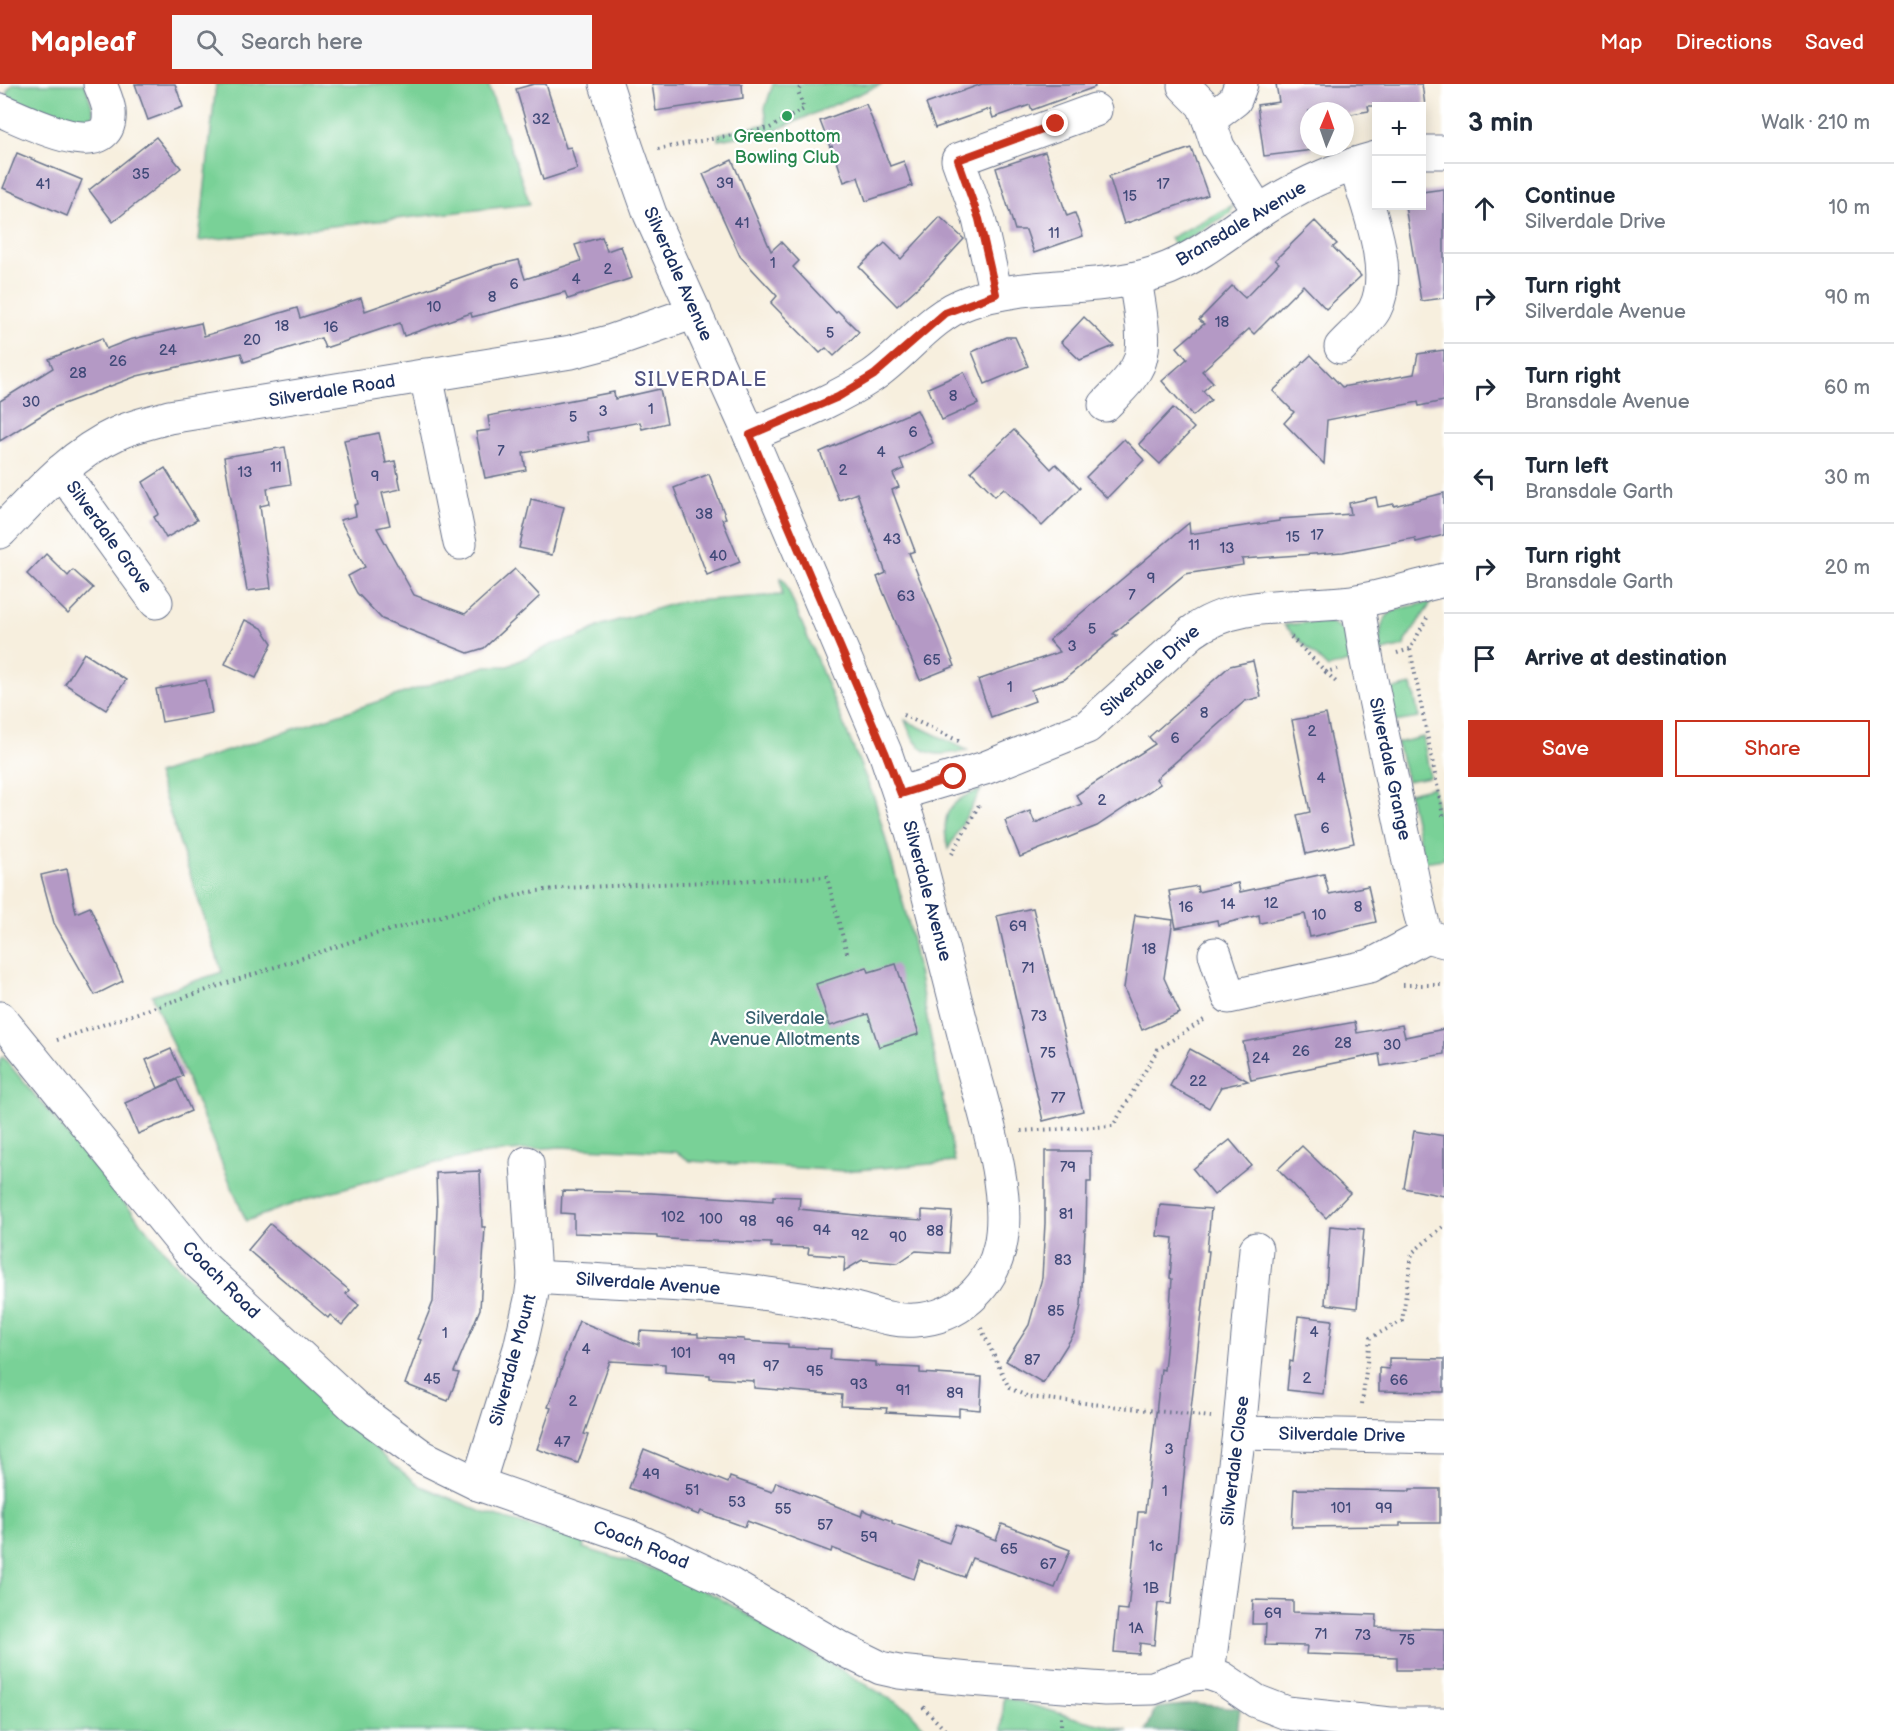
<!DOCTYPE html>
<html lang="en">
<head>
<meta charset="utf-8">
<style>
  :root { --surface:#fff; --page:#f6f6f7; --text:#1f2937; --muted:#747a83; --line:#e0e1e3; --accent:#c8321e }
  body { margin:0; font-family:"Balsamiq Sans",sans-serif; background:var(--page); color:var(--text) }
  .controls { position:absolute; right:18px; top:18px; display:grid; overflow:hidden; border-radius:0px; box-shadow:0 3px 15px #0003 }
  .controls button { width:54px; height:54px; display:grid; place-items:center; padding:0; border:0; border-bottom:2px solid var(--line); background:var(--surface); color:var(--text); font:30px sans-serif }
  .compass { position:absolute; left:1300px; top:18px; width:54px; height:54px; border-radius:50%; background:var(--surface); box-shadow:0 3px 15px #0003; rotate:2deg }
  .stop { position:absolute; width:18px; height:18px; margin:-14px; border:4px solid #c8321e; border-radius:50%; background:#fff }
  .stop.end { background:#c8321e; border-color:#fff; box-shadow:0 2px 6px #0008 }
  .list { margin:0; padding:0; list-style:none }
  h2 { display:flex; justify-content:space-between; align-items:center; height:78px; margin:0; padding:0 24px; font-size:26px }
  h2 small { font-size:20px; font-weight:400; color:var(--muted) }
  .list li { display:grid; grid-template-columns:39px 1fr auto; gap:18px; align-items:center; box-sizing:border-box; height:90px; padding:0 24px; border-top:2px solid var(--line) }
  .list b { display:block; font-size:22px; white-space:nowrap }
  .list p { margin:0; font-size:20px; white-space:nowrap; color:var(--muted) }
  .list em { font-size:20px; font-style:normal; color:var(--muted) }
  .actions { display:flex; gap:12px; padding:18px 24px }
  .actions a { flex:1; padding:14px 0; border:2px solid var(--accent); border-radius:0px; text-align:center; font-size:21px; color:var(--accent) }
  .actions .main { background:var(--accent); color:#fff }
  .icon { flex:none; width:33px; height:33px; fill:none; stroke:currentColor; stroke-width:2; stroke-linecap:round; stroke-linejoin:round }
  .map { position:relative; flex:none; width:1444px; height:1647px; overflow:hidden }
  header { display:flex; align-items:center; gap:36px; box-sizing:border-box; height:84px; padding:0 30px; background:var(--accent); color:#fff }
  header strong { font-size:28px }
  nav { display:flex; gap:33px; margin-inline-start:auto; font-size:21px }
  .search { width:420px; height:54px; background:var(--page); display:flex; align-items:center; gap:15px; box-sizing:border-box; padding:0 21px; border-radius:0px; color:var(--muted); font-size:22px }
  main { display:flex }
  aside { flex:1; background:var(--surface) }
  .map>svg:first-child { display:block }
</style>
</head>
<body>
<header>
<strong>Mapleaf</strong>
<div class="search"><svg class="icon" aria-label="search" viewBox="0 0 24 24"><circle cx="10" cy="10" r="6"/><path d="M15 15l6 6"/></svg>Search here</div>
<nav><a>Map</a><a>Directions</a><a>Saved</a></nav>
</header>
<main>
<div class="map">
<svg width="1444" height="1647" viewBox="0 0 1444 1647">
  <rect width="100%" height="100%" fill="#fff"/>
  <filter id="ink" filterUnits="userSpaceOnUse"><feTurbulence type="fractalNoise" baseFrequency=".0167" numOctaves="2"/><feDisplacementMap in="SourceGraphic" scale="12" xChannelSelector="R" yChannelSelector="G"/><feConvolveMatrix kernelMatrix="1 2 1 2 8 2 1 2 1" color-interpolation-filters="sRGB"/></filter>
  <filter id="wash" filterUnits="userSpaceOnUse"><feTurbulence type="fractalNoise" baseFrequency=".008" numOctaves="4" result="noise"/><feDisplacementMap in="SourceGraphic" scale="24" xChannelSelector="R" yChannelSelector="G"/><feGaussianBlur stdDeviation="1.35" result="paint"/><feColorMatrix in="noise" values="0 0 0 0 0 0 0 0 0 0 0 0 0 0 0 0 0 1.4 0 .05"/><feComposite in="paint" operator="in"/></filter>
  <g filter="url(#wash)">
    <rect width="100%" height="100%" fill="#f7efde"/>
    <g fill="#79d197" stroke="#4a807a" stroke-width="1.5">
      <polygon points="13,0 85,0 94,29 91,36 78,42 8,14 7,7"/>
      <polygon points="216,0 488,0 530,120 199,157"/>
      <polygon points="773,0 882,0 776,46 718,56 718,50 767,40 765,24"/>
      <polygon points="1233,121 1230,129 1175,163 1170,154"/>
      <polygon points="781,494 784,496 875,716 909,841 955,1078 844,1087 690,1077 676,1068 560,1063 487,1069 432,1080 312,1113 246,1137 152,911 222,888 157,690 486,582 508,582 553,560 577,554 602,541 679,518 782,511"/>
      <path d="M1432,518L1405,557L1404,562L1380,568C1377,522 1395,526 1432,518Z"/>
      <path d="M1321,537C1348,541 1348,553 1355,576L1328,584L1284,541Z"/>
      <polygon points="1412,601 1419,634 1395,638 1388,606"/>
      <path d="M905,636L967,666C933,675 917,672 905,636Z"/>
      <polygon points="1423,653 1430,693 1407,697 1397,659"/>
      <polygon points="1433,703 1444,760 1444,775 1424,778 1409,709"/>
      <path d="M981,706L948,765C940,731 948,716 981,706Z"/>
      <polygon points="3,973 179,1184 288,1280 390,1378 421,1402 485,1429 585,1458 583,1464 663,1488 716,1512 909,1626 928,1647 0,1647 0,975"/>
      <polygon points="1004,1613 1079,1635 1128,1647 1002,1647"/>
    </g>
    <polygon fill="#62b380" stroke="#3e716f" stroke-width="1.5" points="1194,1620 1240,1624 1237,1647 1146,1647 1156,1624"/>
    <g id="blocks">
      <g fill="#b499c5">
        <polygon points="135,0 175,0 183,23 148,36"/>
        <polygon points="534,0 546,0 566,64 571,63 577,85 543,96 516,5"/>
        <polygon points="652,0 742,0 743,14 656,27"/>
        <polygon points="982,0 1094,0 1095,3 1032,26 1030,21 993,34 990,25 935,44 926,20"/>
        <polygon points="1276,0 1422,0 1425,22 1368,22 1369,27 1345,31 1345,27 1309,27 1309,63 1313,63 1313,66 1264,72 1257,21 1279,18"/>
        <polygon points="866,20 890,82 904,77 912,102 866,117 858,93 844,98 832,62 830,63 820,37"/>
        <polygon points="156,53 181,84 113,138 89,106"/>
        <polygon points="1191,64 1208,111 1124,140 1109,92"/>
        <polygon points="1045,68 1067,132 1075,129 1083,152 1034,169 1026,146 1015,146 996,84"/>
        <polygon points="17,69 82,96 67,132 3,104"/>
        <polygon points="732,76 771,167 781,158 799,177 793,183 836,229 838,227 859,248 834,272 826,264 820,269 771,219 777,212 740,172 703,90"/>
        <polygon points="1444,105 1444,214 1421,217 1405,122 1422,122 1422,108"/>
        <polygon points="940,133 964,155 929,193 897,222 859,183 885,159 901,175"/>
        <polygon points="1315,137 1337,160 1333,163 1361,192 1326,225 1303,201 1254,250 1249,245 1202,287 1213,298 1203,307 1211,316 1193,332 1162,297 1187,275 1177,263 1204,240 1199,236 1232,202 1245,214 1279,179 1275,176"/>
        <polygon points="602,153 607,167 621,162 632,194 568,215 565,208 484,230 472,233 471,229 404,252 400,239 325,264 321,254 244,278 241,269 137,292 53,324 0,357 0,317 53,284 49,275 102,254 106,265 129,256 201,239 204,252 297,224 300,234 361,214 365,227 496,181 519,176 525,195 581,177 575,161"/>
        <polygon points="1084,233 1114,262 1080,276 1061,258"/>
        <polygon points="1006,253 1015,253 1028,282 985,300 972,268"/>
        <polygon points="1444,266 1444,317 1419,322 1418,318 1327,336 1324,380 1284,339 1294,328 1273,307 1311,271 1342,303 1414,290 1418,270"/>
        <polygon points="964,288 978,320 942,336 928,304"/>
        <polygon points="660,305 667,339 642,345 640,338 587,348 589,357 523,369 526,386 485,394 476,348 490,346 488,332 614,308 615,315"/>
        <polygon points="1173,324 1194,344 1160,380 1139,360"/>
        <polygon points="917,326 933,359 900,375 904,385 893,390 899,403 892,406 915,467 909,469 955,582 920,596 877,493 886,489 857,409 839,416 820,368"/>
        <polygon points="1014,346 1051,385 1056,380 1080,404 1042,442 1004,404 995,412 971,387"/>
        <polygon points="379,349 386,379 395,377 401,405 382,409 390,441 377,444 414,511 465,530 515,485 540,512 484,564 468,569 382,535 357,509 348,492 365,483 340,436 356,432 354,421 358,420 344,356"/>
        <polygon points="1124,355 1144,376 1107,414 1086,393"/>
        <polygon points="285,363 291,400 267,404 269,420 260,422 271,504 247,507 224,373"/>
        <polygon points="165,384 197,436 166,454 154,433 159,430 143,398"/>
        <polygon points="709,390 726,434 722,435 740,478 707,491 674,404"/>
        <polygon points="1444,409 1444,451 1416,458 1415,454 1343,468 1242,475 1243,481 1185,490 1113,550 1117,551 1065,595 1031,606 1035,617 991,633 978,596 1060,568 1049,556 1189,439 1190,450 1279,437 1279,435 1351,430 1349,419 1376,413 1378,423 1394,420 1394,422"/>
        <polygon points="531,415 564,423 552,471 519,464"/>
        <polygon points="46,470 68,492 73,486 93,504 68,530 27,490"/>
        <polygon points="245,536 262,544 272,559 256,594 225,580"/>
        <polygon points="84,569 126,596 106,626 65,600"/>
        <polygon points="1253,577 1261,613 1245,617 1156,695 1160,700 1097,742 1020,773 1005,737 1030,727 1035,739 1082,720 1076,711 1155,660 1149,653 1230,582"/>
        <polygon points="206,596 212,629 162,638 156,605"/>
        <polygon points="1326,630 1354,759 1306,770 1297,731 1310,728 1292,636"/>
        <polygon points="67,785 76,829 90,823 123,897 95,911 54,839 41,791"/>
        <polygon points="1324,790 1329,810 1368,802 1376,838 1310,853 1305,830 1260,839 1259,831 1218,841 1217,836 1176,844 1169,807 1197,802 1198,808 1238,799 1240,808"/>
        <polygon points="1033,824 1083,1027 1043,1037 997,832"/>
        <polygon points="1135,831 1173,836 1164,894 1180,929 1142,946 1124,904"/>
        <polygon points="896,880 919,950 879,963 868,930 830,942 816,900 867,883 869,888"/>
        <polygon points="1355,938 1357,949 1402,941 1405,953 1444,945 1444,970 1381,982 1379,970 1251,996 1243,958"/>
        <polygon points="171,965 183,992 158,1004 146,976"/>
        <polygon points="1190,965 1248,997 1221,1003 1209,1024 1170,1002"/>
        <polygon points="177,996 191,1027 138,1050 125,1019"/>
        <polygon points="1414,1047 1444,1052 1444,1112 1404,1104"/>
        <polygon points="1230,1056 1251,1081 1214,1111 1193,1085"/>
        <polygon points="1302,1062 1350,1109 1326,1134 1278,1085"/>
        <polygon points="1045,1067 1091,1067 1091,1098 1087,1098 1086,1146 1085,1146 1081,1222 1074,1250 1043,1299 1006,1277 1029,1241 1042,1194 1045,1139"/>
        <polygon points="480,1087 482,1143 485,1143 480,1225 454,1288 459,1289 448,1317 405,1300 421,1256 418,1255 433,1218 437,1125 436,1089"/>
        <polygon points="562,1107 651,1109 773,1117 773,1112 800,1113 799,1125 875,1133 922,1136 922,1126 952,1128 949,1169 916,1167 898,1179 862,1176 844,1187 845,1173 808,1170 809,1164 771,1163 771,1159 685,1156 657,1154 657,1152 574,1149 574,1130 561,1129"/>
        <polygon points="1160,1121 1211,1125 1207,1167 1209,1167 1188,1351 1171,1520 1158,1519 1154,1561 1140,1559 1139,1570 1114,1568 1118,1525 1128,1526 1138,1428 1145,1428 1161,1285 1164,1286 1169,1237 1172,1195 1170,1194 1173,1154 1157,1152"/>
        <polygon points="270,1140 349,1206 346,1210 359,1221 342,1241 330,1231 328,1234 248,1166"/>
        <polygon points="1330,1142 1364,1145 1357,1224 1325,1220"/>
        <polygon points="1298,1232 1332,1236 1323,1310 1287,1306 1290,1277 1293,1278"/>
        <polygon points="579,1237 639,1261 640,1247 698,1250 698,1253 744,1255 744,1257 788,1260 788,1263 831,1265 830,1275 876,1278 876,1282 920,1284 920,1289 982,1293 980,1326 959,1324 959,1332 886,1328 887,1324 841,1322 842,1311 754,1304 754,1297 710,1294 710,1291 665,1288 665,1280 610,1277 584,1350 588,1351 578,1379 537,1365 551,1324 548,1323 564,1278 563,1278"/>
        <polygon points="1389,1274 1444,1275 1444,1308 1379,1307 1379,1284 1389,1285"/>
        <polygon points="644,1365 728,1399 730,1393 772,1408 776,1398 861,1432 863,1426 892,1437 892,1439 949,1459 956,1441 996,1456 1002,1440 1070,1466 1055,1504 972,1474 964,1493 920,1477 914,1495 832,1464 831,1468 747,1437 745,1443 701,1427 699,1431 629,1404"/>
        <polygon points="1294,1405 1410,1407 1410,1405 1440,1405 1440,1439 1400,1439 1400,1442 1292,1443"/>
        <polygon points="1253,1516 1293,1517 1293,1528 1377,1531 1376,1543 1444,1545 1444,1586 1397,1586 1397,1573 1306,1570 1307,1562 1265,1561 1266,1540 1252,1540"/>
      </g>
    </g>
  </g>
  <g filter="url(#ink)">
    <use href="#blocks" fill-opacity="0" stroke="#68728b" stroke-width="1.5"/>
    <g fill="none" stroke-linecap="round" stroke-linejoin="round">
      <defs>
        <g id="minor">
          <polyline points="1241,0 1235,16 1209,36 1218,63 1259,128"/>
          <polyline points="1184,2 1203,21 1209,36"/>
          <path d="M0,26C23,35 114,84 109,27C108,18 103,8 100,0"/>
          <polyline points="1422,68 1444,68"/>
          <polyline points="996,210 979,135 958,76 1095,26"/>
          <path d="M1341,263C1350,253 1369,237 1375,225C1395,186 1366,119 1355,80"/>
          <polyline points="426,291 460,459"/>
          <path d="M1105,321C1117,308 1134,294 1140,276C1147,255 1138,217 1135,195"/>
          <path d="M750,351C792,333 834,317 872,292C906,269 929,232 969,218C1033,195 1106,210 1169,184C1202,170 1228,148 1257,129C1294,104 1334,85 1376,74"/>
          <polyline points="61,387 156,518"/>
          <path d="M0,448C35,412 70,371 116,350C133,342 152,338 169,333L571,268L609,258L695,228"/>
          <polyline points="1357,517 1367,577 1417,816 1426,852 1444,857"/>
          <path d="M901,709L985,684L1087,643L1191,549C1238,513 1303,526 1358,517C1387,512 1416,503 1444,496"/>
          <polyline points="1215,870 1229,913 1370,882 1426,852"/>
          <polyline points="0,934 198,1178 356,1324 423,1373 478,1400 628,1452 680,1476 724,1497 838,1563 881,1584 899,1588 969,1595 1105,1605 1153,1604 1192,1590 1208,1589 1222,1594 1256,1617 1287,1629 1390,1640 1444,1640"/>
          <path d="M534,1193C612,1198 691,1199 768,1210C795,1214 823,1218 851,1224C871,1229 893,1238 915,1236C957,1234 991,1204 1000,1162C1012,1109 984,1027 970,974C951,899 932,823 912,748L885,668L750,351L650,130L626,62L606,0"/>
          <polyline points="1239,1349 1444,1353"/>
          <polyline points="478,1400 520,1264 531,1215 534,1193 527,1079"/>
          <polyline points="1208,1589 1239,1349 1256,1165"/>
        </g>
      </defs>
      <use href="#minor" stroke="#68728b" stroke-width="35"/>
      <g stroke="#68728b" stroke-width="4" stroke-dasharray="1.5 4.5" stroke-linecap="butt">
        <polyline points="658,65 770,44 804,25 798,7 802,0"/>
        <polyline points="1427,534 1410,565 1444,736"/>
        <polyline points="1291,553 1326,588 1337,585"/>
        <polyline points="1397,569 1410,565"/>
        <polyline points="1326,588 1338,600"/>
        <polyline points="903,631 961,658"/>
        <polyline points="952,770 980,719"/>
        <polyline points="1403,901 1444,901"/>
        <polyline points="57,956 368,852 529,808 564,804 827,793 847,869"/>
        <polyline points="1021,1047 1113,1042 1158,965 1207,934"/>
        <polyline points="981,1244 1009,1304 1029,1313 1211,1333"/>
        <polyline points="1362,1320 1370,1254 1402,1237 1412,1169 1444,1142"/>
        <polyline points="923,1623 946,1647"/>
        <polyline points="1061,1647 1061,1632"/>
      </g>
      <use href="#minor" stroke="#fff" stroke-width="33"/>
    </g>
  </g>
  <g fill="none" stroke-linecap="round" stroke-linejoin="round" filter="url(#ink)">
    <polyline stroke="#c8321e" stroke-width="8" points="954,693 901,710 885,668 750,351 838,313 874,291 945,229 996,210 979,135 958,76 1056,40"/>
  </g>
  <circle fill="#2e9e5b" stroke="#fff" stroke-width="2" cx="787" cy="32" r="6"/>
  <g text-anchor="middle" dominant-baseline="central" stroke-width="4.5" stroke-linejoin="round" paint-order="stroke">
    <g font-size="15" fill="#414a78">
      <text x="541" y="35">32</text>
      <text x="141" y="90">35</text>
      <text x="725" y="99">39</text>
      <text x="43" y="100">41</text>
      <text x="1163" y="100">17</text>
      <text x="1130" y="112">15</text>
      <text x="742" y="139">41</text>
      <text x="1054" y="149">11</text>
      <text x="773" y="179">1</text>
      <text x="608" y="185">2</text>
      <text x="576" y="195">4</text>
      <text x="514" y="200">6</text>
      <text x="492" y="213">8</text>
      <text x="434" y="223">10</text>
      <text x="1222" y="238">18</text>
      <text x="282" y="242">18</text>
      <text x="331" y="243">16</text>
      <text x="830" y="249">5</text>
      <text x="252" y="256">20</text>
      <text x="168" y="266">24</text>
      <text x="118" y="277">26</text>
      <text x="78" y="289">28</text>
      <text x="953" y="312">8</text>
      <text x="31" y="318">30</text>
      <text x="651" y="325">1</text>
      <text x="603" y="327">3</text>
      <text x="573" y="333">5</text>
      <text x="913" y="348">6</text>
      <text x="501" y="367">7</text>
      <text x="881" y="368">4</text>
      <text x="276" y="383">11</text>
      <text x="843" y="386">2</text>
      <text x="245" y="388">13</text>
      <text x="375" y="392">9</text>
      <text x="704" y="430">38</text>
      <text x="1317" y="451">17</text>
      <text x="1293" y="453">15</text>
      <text x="892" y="455">43</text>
      <text x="1194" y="461">11</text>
      <text x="1227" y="464">13</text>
      <text x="718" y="472">40</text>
      <text x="1151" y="494">9</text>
      <text x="1132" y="511">7</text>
      <text x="906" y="512">63</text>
      <text x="1092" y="545">5</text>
      <text x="1072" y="562">3</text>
      <text x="932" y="576">65</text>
      <text x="1010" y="603">1</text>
      <text x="1204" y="629">8</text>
      <text x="1312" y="647">2</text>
      <text x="1175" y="654">6</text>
      <text x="1321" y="694">4</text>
      <text x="1102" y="716">2</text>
      <text x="1325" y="744">6</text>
      <text x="1271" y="819">12</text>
      <text x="1228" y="820">14</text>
      <text x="1186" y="823">16</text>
      <text x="1358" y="823">8</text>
      <text x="1319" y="831">10</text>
      <text x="1018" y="842">69</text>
      <text x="1149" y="865">18</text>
      <text x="1028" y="884">71</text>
      <text x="1039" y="932">73</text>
      <text x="1343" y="959">28</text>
      <text x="1392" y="961">30</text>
      <text x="1301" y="967">26</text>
      <text x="1048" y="969">75</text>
      <text x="1261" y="974">24</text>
      <text x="1198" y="997">22</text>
      <text x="1058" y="1014">77</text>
      <text x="1068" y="1083">79</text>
      <text x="1066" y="1130">81</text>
      <text x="673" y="1133">102</text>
      <text x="711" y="1135">100</text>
      <text x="748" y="1137">98</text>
      <text x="785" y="1138">96</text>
      <text x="822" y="1146">94</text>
      <text x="935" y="1147">88</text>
      <text x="860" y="1151">92</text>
      <text x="898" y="1153">90</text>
      <text x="1063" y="1176">83</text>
      <text x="1056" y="1227">85</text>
      <text x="1314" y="1248">4</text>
      <text x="445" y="1249">1</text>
      <text x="586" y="1265">4</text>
      <text x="681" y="1269">101</text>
      <text x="727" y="1275">99</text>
      <text x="1032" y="1276">87</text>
      <text x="771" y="1282">97</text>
      <text x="815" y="1287">95</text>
      <text x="1307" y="1294">2</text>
      <text x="432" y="1295">45</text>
      <text x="1399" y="1296">66</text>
      <text x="859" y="1300">93</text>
      <text x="903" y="1306">91</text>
      <text x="955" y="1309">89</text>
      <text x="573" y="1317">2</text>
      <text x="562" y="1358">47</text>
      <text x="1169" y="1365">3</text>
      <text x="651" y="1390">49</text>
      <text x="692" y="1406">51</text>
      <text x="1165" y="1407">1</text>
      <text x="737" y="1418">53</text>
      <text x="1341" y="1424">101</text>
      <text x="1384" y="1424">99</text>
      <text x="783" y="1425">55</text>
      <text x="825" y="1441">57</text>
      <text x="869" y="1453">59</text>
      <text x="1156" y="1462">1c</text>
      <text x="1009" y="1465">65</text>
      <text x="1048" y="1480">67</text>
      <text x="1151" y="1504">1B</text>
      <text x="1273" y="1529">69</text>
      <text x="1136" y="1544">1A</text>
      <text x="1321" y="1550">71</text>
      <text x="1363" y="1551">73</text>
      <text x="1407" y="1556">75</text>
    </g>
    <g font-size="18" fill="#27864d" stroke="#fff">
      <text x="787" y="52">Greenbottom<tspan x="787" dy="21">Bowling Club</tspan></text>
    </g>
    <g font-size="18" fill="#1b2f5e" stroke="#fff">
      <text transform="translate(1241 140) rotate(-31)">Bransdale Avenue</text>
      <text transform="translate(678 190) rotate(66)">Silverdale Avenue</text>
      <text transform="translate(332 307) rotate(-9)">Silverdale Road</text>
      <text transform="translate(109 453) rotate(54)">Silverdale Grove</text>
      <text transform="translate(1150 587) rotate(-42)">Silverdale Drive</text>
      <text transform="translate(1390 685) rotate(78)">Silverdale Grange</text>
      <text transform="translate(927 807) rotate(75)">Silverdale Avenue</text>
      <text transform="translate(221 1196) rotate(45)">Coach Road</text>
      <text transform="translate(648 1200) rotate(4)">Silverdale Avenue</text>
      <text transform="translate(513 1276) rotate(-75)">Silverdale Mount</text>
      <text transform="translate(1342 1351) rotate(1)">Silverdale Drive</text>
      <text transform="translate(1235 1377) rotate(-83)">Silverdale Close</text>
      <text transform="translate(641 1461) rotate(22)">Coach Road</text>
    </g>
    <g font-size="18" fill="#37606f" stroke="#fff">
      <text x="785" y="934">Silverdale<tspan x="785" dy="21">Avenue Allotments</tspan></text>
    </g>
    <g font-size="20" letter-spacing="1.5" fill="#515482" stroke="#fff">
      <text x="701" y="296">SILVERDALE</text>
    </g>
  </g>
</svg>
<div class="controls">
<button>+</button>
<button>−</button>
</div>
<svg class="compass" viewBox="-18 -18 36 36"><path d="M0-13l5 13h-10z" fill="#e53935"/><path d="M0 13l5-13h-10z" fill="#747a83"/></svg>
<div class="stop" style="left:954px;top:693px"></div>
<div class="stop end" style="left:1056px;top:40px"></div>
</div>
<aside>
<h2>3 min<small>Walk · 210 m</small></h2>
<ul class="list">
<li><svg class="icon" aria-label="ahead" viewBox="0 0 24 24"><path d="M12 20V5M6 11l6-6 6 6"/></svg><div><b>Continue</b><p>Silverdale Drive</p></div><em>10 m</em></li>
<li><svg class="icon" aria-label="right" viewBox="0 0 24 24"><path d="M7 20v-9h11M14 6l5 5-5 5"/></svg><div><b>Turn right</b><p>Silverdale Avenue</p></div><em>90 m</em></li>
<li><svg class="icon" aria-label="right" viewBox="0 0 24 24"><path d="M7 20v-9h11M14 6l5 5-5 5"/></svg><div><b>Turn right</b><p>Bransdale Avenue</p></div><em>60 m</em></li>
<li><svg class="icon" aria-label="left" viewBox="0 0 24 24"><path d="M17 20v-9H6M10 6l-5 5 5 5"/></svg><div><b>Turn left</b><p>Bransdale Garth</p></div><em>30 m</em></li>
<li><svg class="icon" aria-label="right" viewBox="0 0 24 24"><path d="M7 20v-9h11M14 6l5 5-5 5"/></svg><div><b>Turn right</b><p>Bransdale Garth</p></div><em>20 m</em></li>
<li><svg class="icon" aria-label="arrive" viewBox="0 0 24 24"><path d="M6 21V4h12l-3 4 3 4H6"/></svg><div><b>Arrive at destination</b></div></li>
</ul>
<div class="actions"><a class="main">Save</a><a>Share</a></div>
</aside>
</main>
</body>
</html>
